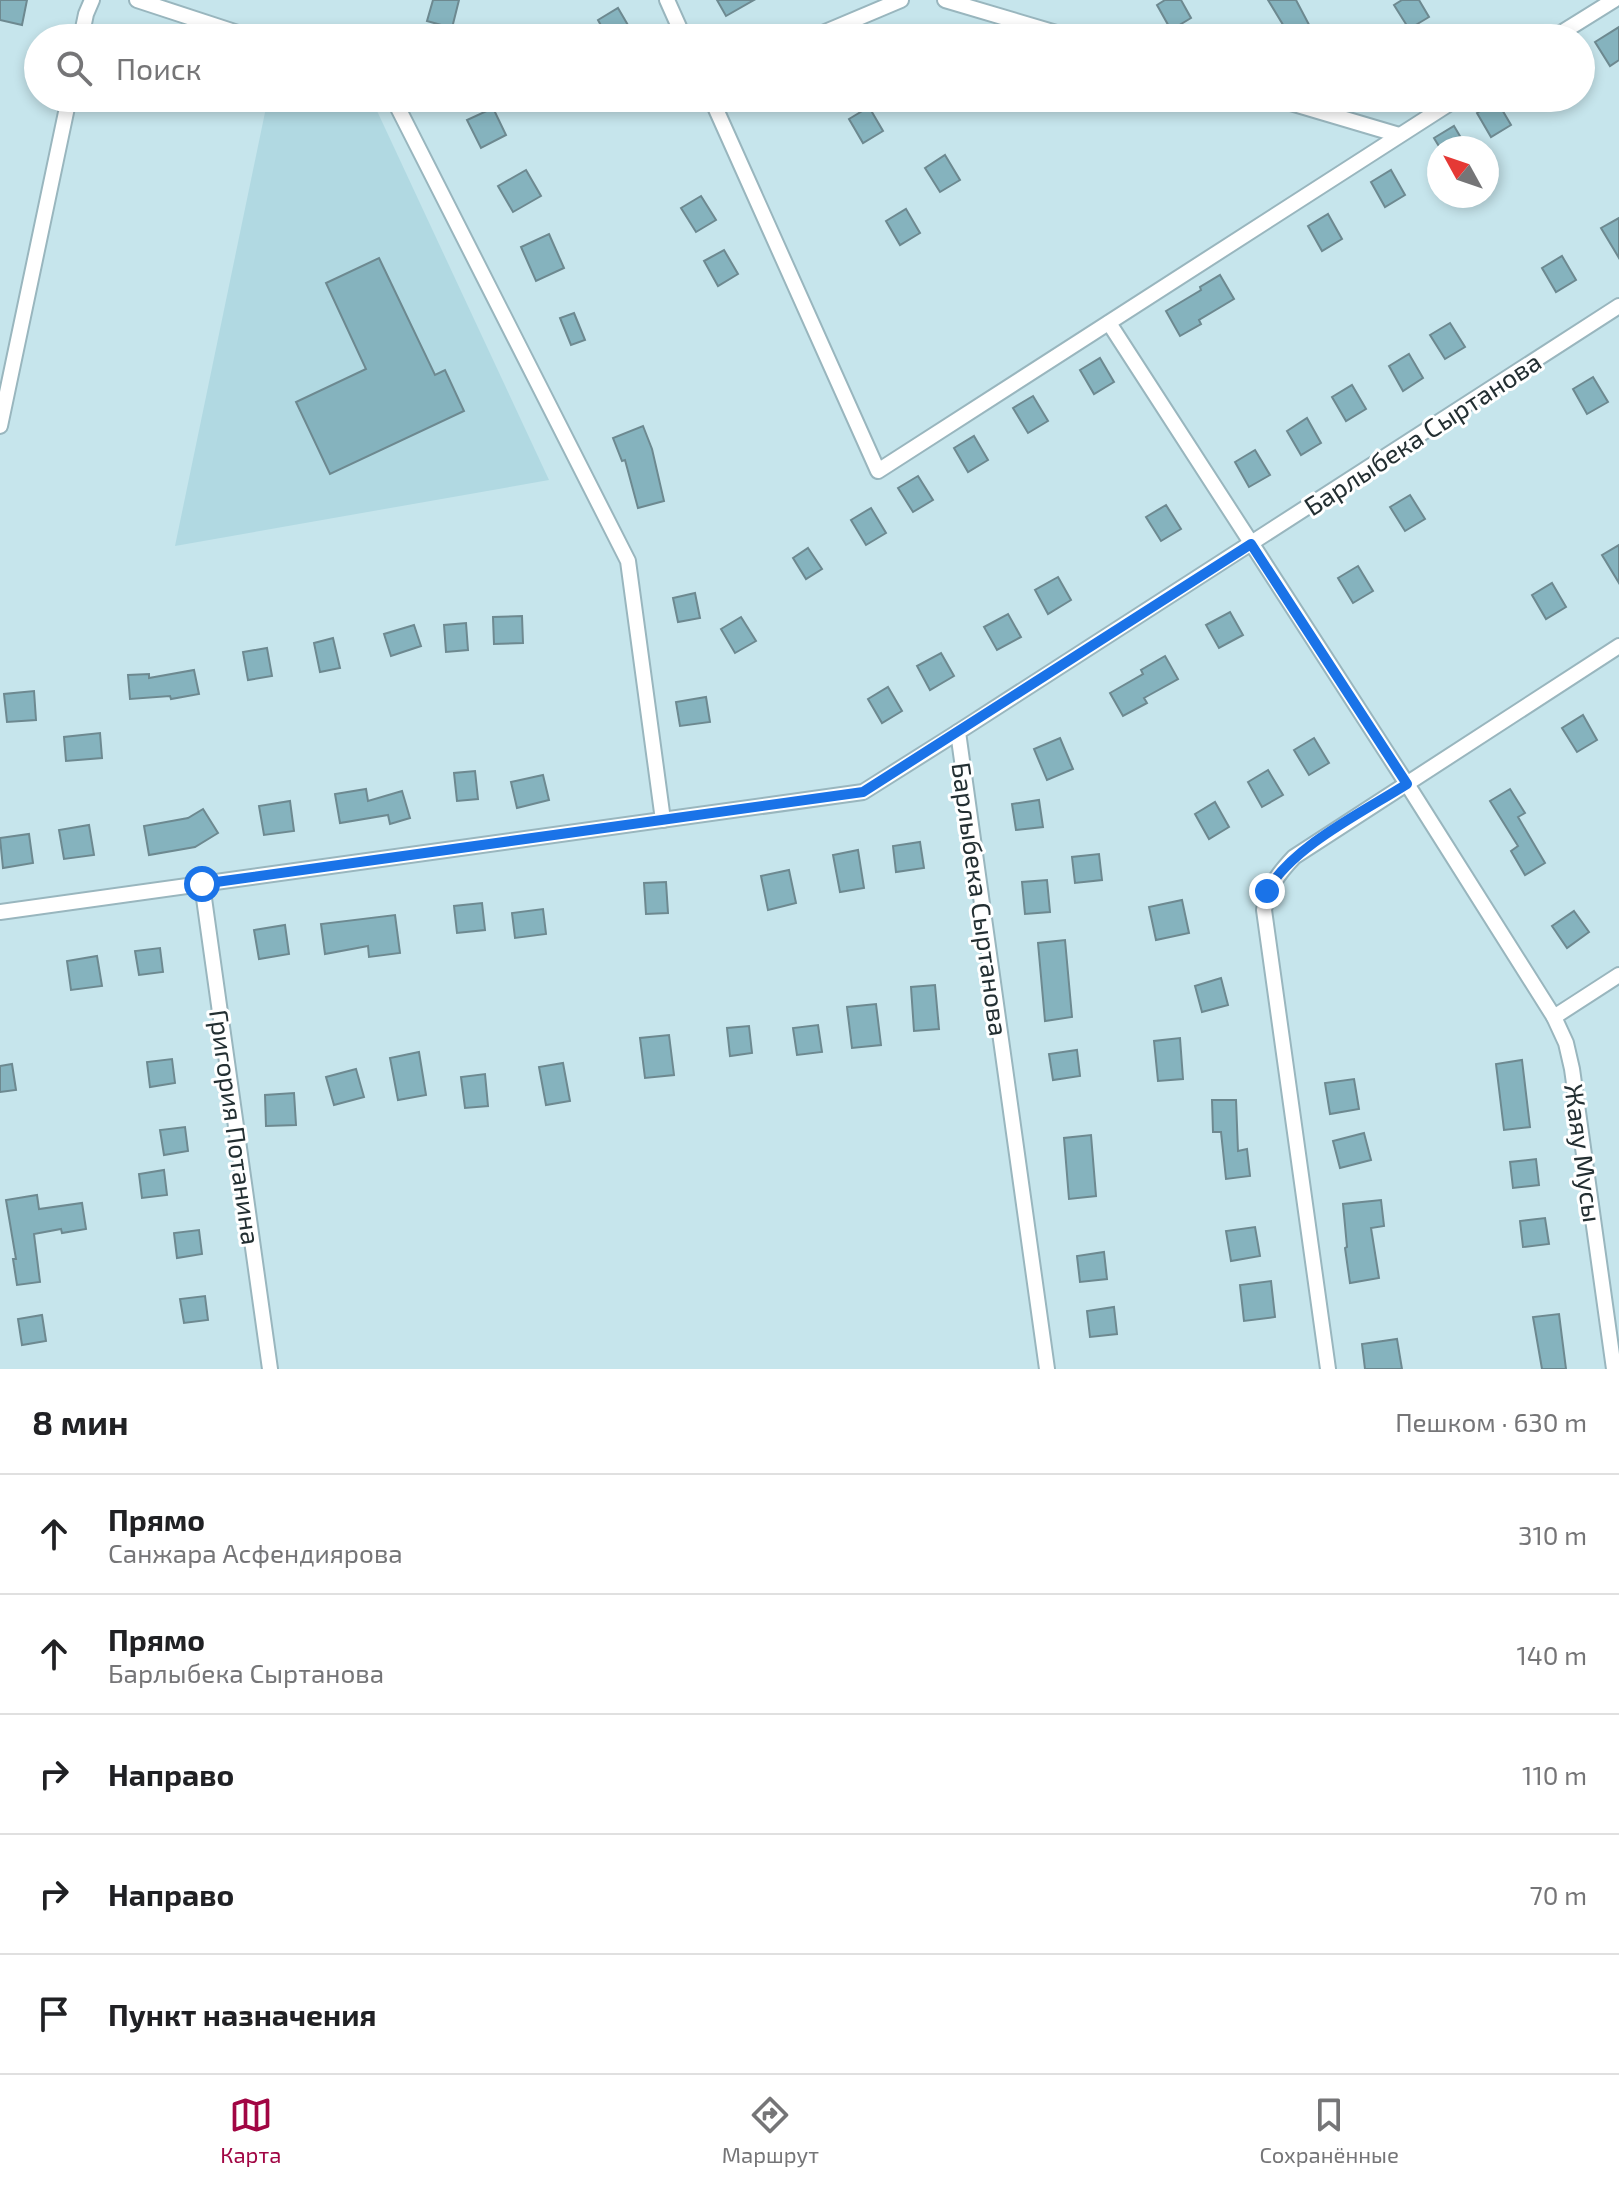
<!DOCTYPE html>
<html lang="ru">
<head>
<meta charset="utf-8">
<style>
  :root { --surface:#fff; --page:#f6f6f6; --text:#202124; --muted:#757577; --line:#e0e0e0; --accent:#a10543 }
  body { margin:0; font-family:"Exo 2",sans-serif; background:var(--page); color:var(--text) }
  .compass { position:absolute; left:1427px; top:136px; width:72px; height:72px; border-radius:50%; background:var(--surface); box-shadow:0 4px 12px #0003; rotate:310deg }
  .stop { position:absolute; width:24px; height:24px; margin:-18px; border:6px solid #1a73e8; border-radius:50%; background:#fff }
  .stop.end { background:#1a73e8; border-color:#fff; box-shadow:0 2px 8px #0008 }
  .list { margin:0; padding:0; list-style:none }
  h2 { display:flex; justify-content:space-between; align-items:center; height:104px; margin:0; padding:0 32px; font-size:34px }
  h2 small { font-size:26px; font-weight:400; color:var(--muted) }
  .list li { display:grid; grid-template-columns:52px 1fr auto; gap:24px; align-items:center; box-sizing:border-box; height:120px; padding:0 32px; border-top:2px solid var(--line) }
  .list b { display:block; font-size:30px; white-space:nowrap }
  .list p { margin:0; font-size:26px; white-space:nowrap; color:var(--muted) }
  .list em { font-size:26px; font-style:normal; color:var(--muted) }
  .icon { flex:none; width:44px; height:44px; fill:none; stroke:currentColor; stroke-width:2; stroke-linecap:round; stroke-linejoin:round }
  .map { position:relative; flex:none; width:1619px; height:1369px; overflow:hidden }
  .search { position:absolute; background:var(--surface); box-shadow:0 4px 12px #0003; left:24px; right:24px; top:24px; height:88px; display:flex; align-items:center; gap:20px; box-sizing:border-box; padding:0 28px; border-radius:44px; color:var(--muted); font-size:30px }
  .sheet { height:704px; background:var(--surface) }
  nav { display:flex; justify-content:space-around; align-items:center; box-sizing:border-box; height:112px; border-top:2px solid var(--line); background:var(--surface); font-size:22px; color:var(--muted) }
  nav a { display:grid; justify-items:center; gap:4px }
  nav .on { color:var(--accent) }
  .map>svg:first-child { display:block }
</style>
</head>
<body>
<div class="map">
<svg width="1619" height="1369" viewBox="0 0 1619 1369">
  <rect width="100%" height="100%" fill="#c6e5ec"/>
  <polygon fill="#b1d9e2" points="268,98 371,98 549,480 175,546"/>
  <g fill="#85b3be" stroke="#6d8990" stroke-width="2">
    <polygon points="0,0 27,0 22,25 0,20"/>
    <polygon points="433,0 459,0 452,28 427,21"/>
    <polygon points="717,0 754,0 726,16"/>
    <polygon points="1165,0 1181,0 1191,18 1171,30 1157,5"/>
    <polygon points="1268,0 1296,0 1316,38 1291,38"/>
    <polygon points="1402,0 1419,0 1429,17 1409,29 1394,5"/>
    <polygon points="618,8 632,32 623,38 608,38 598,20"/>
    <polygon points="1619,27 1619,60 1610,66 1595,42"/>
    <polygon points="1497,101 1511,125 1491,137 1477,113"/>
    <polygon points="869,107 883,131 863,143 849,119"/>
    <polygon points="493,108 506,135 481,148 467,120"/>
    <polygon points="1454,126 1467,148 1440,148 1434,138"/>
    <polygon points="945,155 960,180 940,192 925,168"/>
    <polygon points="526,170 541,196 513,212 498,186"/>
    <polygon points="1391,170 1405,195 1385,207 1371,182"/>
    <polygon points="701,196 716,220 696,232 681,208"/>
    <polygon points="906,209 920,233 900,245 886,221"/>
    <polygon points="1328,214 1342,239 1322,251 1308,226"/>
    <polygon points="1619,218 1619,258 1601,228"/>
    <polygon points="549,234 564,268 536,281 521,247"/>
    <polygon points="724,250 738,274 718,286 704,261"/>
    <polygon points="1562,256 1576,280 1556,292 1542,268"/>
    <polygon points="379,258 435,375 445,370 464,411 330,474 296,402 366,369 326,283"/>
    <polygon points="1220,275 1234,299 1199,320 1201,324 1180,336 1166,311 1201,290 1200,287"/>
    <polygon points="574,313 585,340 571,345 560,318"/>
    <polygon points="1450,323 1465,347 1445,359 1430,335"/>
    <polygon points="1409,354 1423,378 1403,391 1389,366"/>
    <polygon points="1100,358 1114,382 1094,394 1080,370"/>
    <polygon points="1593,377 1608,402 1587,414 1573,389"/>
    <polygon points="1352,385 1366,409 1346,421 1332,397"/>
    <polygon points="1033,396 1048,421 1028,433 1013,408"/>
    <polygon points="1307,418 1321,443 1301,455 1287,431"/>
    <polygon points="643,426 652,449 664,501 638,508 625,460 622,461 613,438"/>
    <polygon points="974,436 988,460 968,472 954,448"/>
    <polygon points="1255,450 1270,475 1249,487 1235,462"/>
    <polygon points="918,476 933,500 913,512 898,488"/>
    <polygon points="1410,495 1425,519 1405,531 1390,507"/>
    <polygon points="1166,505 1181,529 1161,541 1146,517"/>
    <polygon points="871,508 886,533 866,545 851,520"/>
    <polygon points="1619,545 1619,583 1602,555"/>
    <polygon points="808,548 822,569 806,579 793,558"/>
    <polygon points="1358,566 1373,591 1353,603 1338,578"/>
    <polygon points="1058,577 1071,600 1048,614 1035,590"/>
    <polygon points="1552,583 1566,607 1546,619 1532,595"/>
    <polygon points="695,593 700,618 678,622 673,598"/>
    <polygon points="1230,612 1243,635 1219,648 1206,625"/>
    <polygon points="1008,614 1021,637 997,650 984,627"/>
    <polygon points="522,616 523,643 494,644 493,617"/>
    <polygon points="741,617 756,641 735,653 721,629"/>
    <polygon points="466,623 468,650 446,652 444,625"/>
    <polygon points="414,625 421,646 391,656 384,634"/>
    <polygon points="333,638 340,668 320,672 314,643"/>
    <polygon points="267,648 272,676 248,680 243,652"/>
    <polygon points="941,653 954,676 930,690 917,666"/>
    <polygon points="1165,656 1178,679 1144,698 1147,703 1123,716 1110,693 1143,674 1141,670"/>
    <polygon points="194,670 199,694 171,699 170,696 130,699 128,675 149,674 149,678"/>
    <polygon points="888,687 902,711 882,723 868,699"/>
    <polygon points="34,691 36,720 7,722 4,694"/>
    <polygon points="706,697 710,722 680,726 676,702"/>
    <polygon points="1583,715 1597,740 1577,752 1562,728"/>
    <polygon points="100,733 102,758 66,761 64,737"/>
    <polygon points="1060,738 1073,769 1047,780 1034,749"/>
    <polygon points="1314,738 1329,763 1309,775 1294,750"/>
    <polygon points="1268,770 1283,795 1262,807 1248,782"/>
    <polygon points="475,771 478,799 457,801 454,773"/>
    <polygon points="543,775 549,800 517,808 511,782"/>
    <polygon points="366,789 368,801 402,791 410,818 390,824 388,815 340,823 335,794"/>
    <polygon points="1510,789 1525,813 1518,817 1545,863 1525,875 1511,851 1518,846 1490,801"/>
    <polygon points="1039,800 1043,827 1016,830 1012,804"/>
    <polygon points="290,801 294,831 264,835 259,806"/>
    <polygon points="1215,802 1229,827 1209,839 1195,814"/>
    <polygon points="203,809 218,833 195,847 149,855 144,826 188,818"/>
    <polygon points="89,825 94,855 64,859 59,830"/>
    <polygon points="29,834 33,863 3,868 0,838"/>
    <polygon points="920,842 924,868 896,872 893,846"/>
    <polygon points="858,850 864,888 840,892 833,855"/>
    <polygon points="1099,854 1102,880 1075,883 1072,857"/>
    <polygon points="789,870 796,903 768,910 761,876"/>
    <polygon points="1047,880 1050,912 1025,914 1022,882"/>
    <polygon points="666,882 668,913 646,914 644,883"/>
    <polygon points="1182,900 1189,933 1156,940 1149,907"/>
    <polygon points="482,903 485,930 457,933 454,906"/>
    <polygon points="543,909 546,934 515,938 512,913"/>
    <polygon points="1574,911 1589,932 1567,948 1552,926"/>
    <polygon points="395,915 400,953 369,957 368,946 325,954 321,924"/>
    <polygon points="285,925 289,954 259,959 254,930"/>
    <polygon points="1065,940 1072,1017 1045,1021 1038,943"/>
    <polygon points="160,948 163,972 139,975 135,951"/>
    <polygon points="97,956 102,986 71,990 67,961"/>
    <polygon points="1221,978 1228,1005 1202,1012 1195,986"/>
    <polygon points="935,985 939,1029 914,1031 911,987"/>
    <polygon points="876,1004 881,1045 852,1048 847,1007"/>
    <polygon points="818,1025 822,1052 797,1055 793,1028"/>
    <polygon points="749,1026 752,1053 730,1056 727,1028"/>
    <polygon points="669,1035 674,1075 645,1078 640,1038"/>
    <polygon points="1180,1038 1183,1079 1158,1081 1154,1041"/>
    <polygon points="1077,1050 1080,1076 1053,1080 1049,1054"/>
    <polygon points="419,1052 426,1095 398,1100 390,1058"/>
    <polygon points="172,1059 175,1083 150,1087 147,1062"/>
    <polygon points="1522,1060 1530,1127 1504,1130 1496,1064"/>
    <polygon points="563,1063 570,1101 546,1105 539,1067"/>
    <polygon points="12,1064 16,1090 0,1092 0,1066"/>
    <polygon points="356,1069 364,1097 334,1105 326,1077"/>
    <polygon points="485,1074 488,1106 465,1108 461,1077"/>
    <polygon points="1354,1079 1359,1109 1330,1114 1325,1083"/>
    <polygon points="294,1093 296,1125 266,1126 265,1095"/>
    <polygon points="1212,1100 1236,1100 1238,1151 1247,1149 1250,1176 1226,1179 1221,1132 1213,1132"/>
    <polygon points="185,1127 188,1151 164,1155 160,1130"/>
    <polygon points="1364,1133 1371,1160 1340,1168 1333,1141"/>
    <polygon points="1091,1135 1096,1196 1069,1199 1064,1138"/>
    <polygon points="1536,1159 1539,1185 1513,1188 1510,1162"/>
    <polygon points="164,1170 167,1195 142,1198 139,1174"/>
    <polygon points="37,1195 39,1209 82,1203 86,1229 62,1233 61,1229 34,1234 40,1282 17,1285 13,1259 16,1259 6,1200"/>
    <polygon points="1381,1200 1384,1226 1371,1228 1379,1278 1350,1283 1345,1248 1347,1247 1343,1204"/>
    <polygon points="1545,1218 1549,1244 1523,1247 1520,1221"/>
    <polygon points="1255,1227 1260,1256 1231,1261 1226,1231"/>
    <polygon points="199,1230 202,1254 177,1258 174,1233"/>
    <polygon points="1104,1252 1107,1279 1080,1282 1077,1256"/>
    <polygon points="1271,1281 1275,1317 1244,1321 1240,1285"/>
    <polygon points="205,1296 208,1320 184,1323 180,1299"/>
    <polygon points="1114,1307 1117,1334 1090,1337 1087,1311"/>
    <polygon points="1559,1314 1566,1369 1542,1369 1533,1317"/>
    <polygon points="42,1315 46,1341 22,1345 18,1319"/>
    <polygon points="1397,1339 1402,1369 1365,1369 1362,1344"/>
  </g>
  <g fill="none" stroke-linecap="round" stroke-linejoin="round">
    <defs>
      <g id="street">
        <polyline points="137,0 253,38"/>
        <polyline points="667,0 684,38"/>
        <polyline points="945,0 1073,38"/>
        <polyline points="81,38 86,14 92,0"/>
        <polyline points="811,38 901,0"/>
        <polyline points="1553,38 1614,0"/>
        <polyline points="393,98 628,561 663,820"/>
        <polyline points="711,98 878,471 1458,98"/>
        <polyline points="1274,98 1399,135"/>
        <polyline points="1109,323 1407,784 1554,1017"/>
        <polyline points="0,426 69,98"/>
        <polyline points="202,884 270,1369"/>
        <polyline points="0,912 863,792 958,732"/>
        <polyline points="1047,1369 958,732 1619,306"/>
        <path d="M1328,1369L1264,910C1268,887 1278,874 1294,857L1619,646"/>
        <polyline points="1614,1369 1572,1069 1566,1043 1554,1017 1619,975"/>
      </g>
    </defs>
    <use href="#street" stroke="#99b6be" stroke-width="18"/>
    <use href="#street" stroke="#fff" stroke-width="14"/>
  </g>
  <g fill="none" stroke-linecap="round" stroke-linejoin="round">
    <path stroke="#1a73e8" stroke-width="10" d="M202,884L863,792L1251,544L1407,784C1363,812 1293,846 1267,891"/>
  </g>
  <g text-anchor="middle" dominant-baseline="central" stroke-width="6" stroke-linejoin="round" paint-order="stroke">
    <g font-size="26" fill="#232f32" stroke="#fff">
      <text transform="translate(1422 433) rotate(-33)">Барлыбека Сыртанова</text>
      <text transform="translate(981 899) rotate(82)">Барлыбека Сыртанова</text>
      <text transform="translate(236 1127) rotate(82)">Григория Потанина</text>
      <text transform="translate(1584 1153) rotate(82)">Жаяу Мусы</text>
    </g>
  </g>
</svg>
<svg class="compass" viewBox="-18 -18 36 36"><path d="M0-13l5 13h-10z" fill="#e53935"/><path d="M0 13l5-13h-10z" fill="#757577"/></svg>
<div class="stop" style="left:202px;top:884px"></div>
<div class="stop end" style="left:1267px;top:891px"></div>
<div class="search"><svg class="icon" aria-label="search" viewBox="0 0 24 24"><circle cx="10" cy="10" r="6"/><path d="M15 15l6 6"/></svg>Поиск</div>
</div>
<section class="sheet">
<h2>8 мин<small>Пешком · 630 m</small></h2>
<ul class="list">
<li><svg class="icon" aria-label="ahead" viewBox="0 0 24 24"><path d="M12 20V5M6 11l6-6 6 6"/></svg><div><b>Прямо</b><p>Санжара Асфендиярова</p></div><em>310 m</em></li>
<li><svg class="icon" aria-label="ahead" viewBox="0 0 24 24"><path d="M12 20V5M6 11l6-6 6 6"/></svg><div><b>Прямо</b><p>Барлыбека Сыртанова</p></div><em>140 m</em></li>
<li><svg class="icon" aria-label="right" viewBox="0 0 24 24"><path d="M7 20v-9h11M14 6l5 5-5 5"/></svg><div><b>Направо</b></div><em>110 m</em></li>
<li><svg class="icon" aria-label="right" viewBox="0 0 24 24"><path d="M7 20v-9h11M14 6l5 5-5 5"/></svg><div><b>Направо</b></div><em>70 m</em></li>
<li><svg class="icon" aria-label="arrive" viewBox="0 0 24 24"><path d="M6 21V4h12l-3 4 3 4H6"/></svg><div><b>Пункт назначения</b></div></li>
</ul>
</section>
<nav>
<a class="on"><svg class="icon" aria-label="map" viewBox="0 0 24 24"><path d="M3 6l6-2 6 2 6-2v14l-6 2-6-2-6 2zM9 4v14M15 6v14"/></svg>Карта</a>
<a><svg class="icon" aria-label="directions" viewBox="0 0 24 24"><path d="M12 3l9 9-9 9-9-9zM9 14v-3h6M13 9l2 2-2 2"/></svg>Маршрут</a>
<a><svg class="icon" aria-label="saved" viewBox="0 0 24 24"><path d="M7 4h10v16l-5-4-5 4z"/></svg>Сохранённые</a>
</nav>
</body>
</html>
